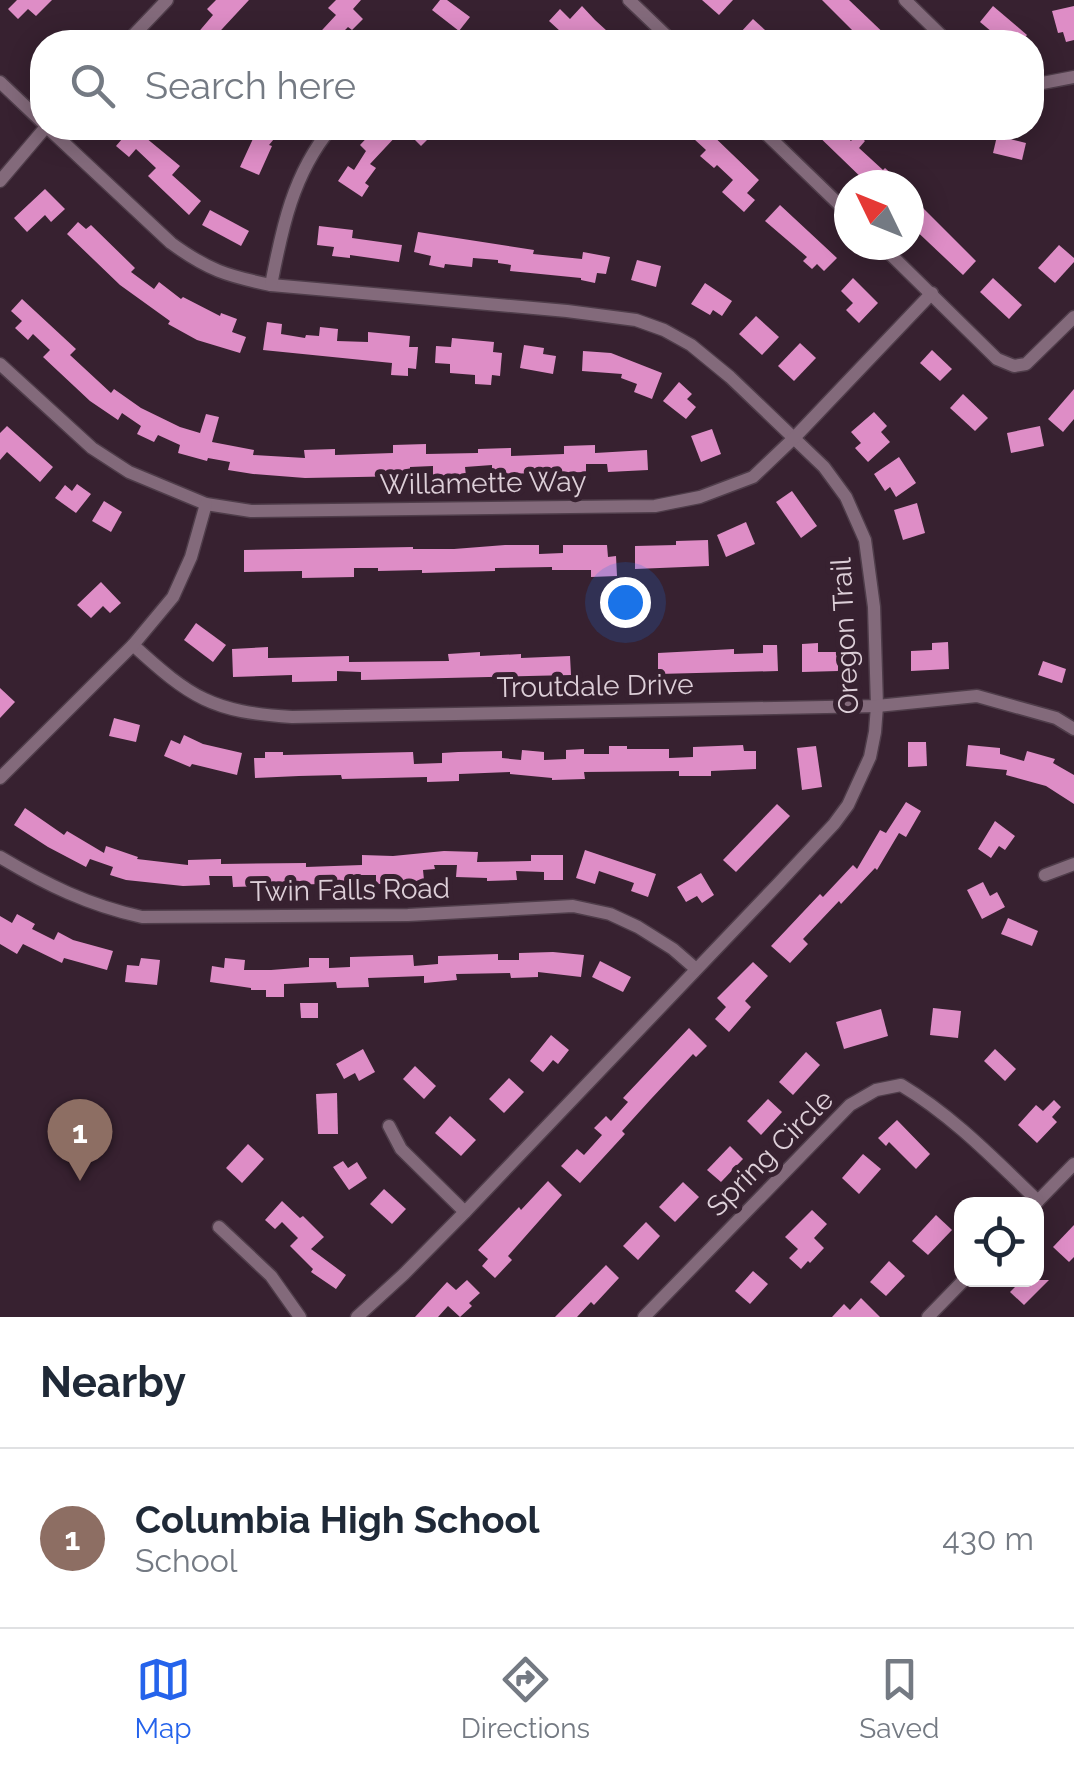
<!DOCTYPE html>
<html lang="en">
<head>
<meta charset="utf-8">
<style>
  :root { --surface:#fff; --page:#f6f6f7; --text:#1f2937; --muted:#747a83; --line:#e0e1e3; --accent:#2563eb }
  body { margin:0; font-family:Raleway,sans-serif; background:var(--page); color:var(--text) }
  .controls { position:absolute; right:30px; bottom:30px; display:grid; overflow:hidden; border-radius:20px; box-shadow:0 5px 25px #0003 }
  .controls button { width:90px; height:90px; display:grid; place-items:center; padding:0; border:0; border-bottom:2px solid var(--line); background:var(--surface); color:var(--text); font:50px sans-serif }
  .compass { position:absolute; left:834px; top:170px; width:90px; height:90px; border-radius:50%; background:var(--surface); box-shadow:0 5px 25px #0003; rotate:313deg }
  .you { position:absolute; left:625px; top:602px; width:35px; height:35px; margin:-25px; border:8px solid #fff; border-radius:50%; background:#1a73e8; box-shadow:0 0 0 15px #1a73e833 }
  .badge { display:grid; place-items:center; width:65px; height:65px; border-radius:50%; background:var(--accent); color:#fff; font-size:32px; font-weight:700 }
  .pin { position:absolute; translate:-50% -82px; filter:drop-shadow(0 2px 5px #0008) }
  .pin::after { content:''; position:absolute; top:52px; width:35px; height:30px; background:inherit; clip-path:polygon(0 0,100% 0,50% 100%) }
  .list { margin:0; padding:0; list-style:none }
  h2 { display:flex; justify-content:space-between; align-items:center; height:130px; margin:0; padding:0 40px; font-size:42px }
  h2 small { font-size:32px; font-weight:400; color:var(--muted) }
  .list li { display:grid; grid-template-columns:65px 1fr auto; gap:30px; align-items:center; box-sizing:border-box; height:180px; padding:0 40px; border-top:2px solid var(--line) }
  .list b { display:block; font-size:38px; white-space:nowrap }
  .list p { margin:0; font-size:32px; white-space:nowrap; color:var(--muted) }
  .list em { font-size:32px; font-style:normal; color:var(--muted) }
  .icon { flex:none; width:55px; height:55px; fill:none; stroke:currentColor; stroke-width:2; stroke-linecap:round; stroke-linejoin:round }
  .map { position:relative; flex:none; width:1074px; height:1317px; overflow:hidden }
  .search { position:absolute; background:var(--surface); box-shadow:0 5px 25px #0003; left:30px; right:30px; top:30px; height:110px; display:flex; align-items:center; gap:25px; box-sizing:border-box; padding:0 35px; border-radius:40px; color:var(--muted); font-size:38px }
  .sheet { height:310px; background:var(--surface) }
  nav { display:flex; justify-content:space-around; align-items:center; box-sizing:border-box; height:140px; border-top:2px solid var(--line); background:var(--surface); font-size:28px; color:var(--muted) }
  nav a { display:grid; justify-items:center; gap:5px }
  nav .on { color:var(--accent) }
  .map>svg:first-child { display:block }
</style>
</head>
<body>
<div class="map">
<svg width="1074" height="1317" viewBox="0 0 1074 1317">
  <rect width="100%" height="100%" fill="#372130"/>
  <g fill="#de8dc6">
    <polygon points="17,0 52,0 36,16 28,9 18,19 8,9"/>
    <polygon points="216,0 249,0 210,42 190,42 213,15 207,9"/>
    <polygon points="336,0 361,0 353,9 363,19 352,30 348,27 333,42 311,42 336,15 328,8"/>
    <polygon points="440,0 447,0 470,17 459,31 432,10"/>
    <polygon points="702,0 733,0 719,15"/>
    <polygon points="822,0 849,0 893,42 864,42"/>
    <polygon points="582,6 595,20 619,42 591,42 582,34 572,42 549,21 560,9 570,19"/>
    <polygon points="993,6 1027,35 1021,42 1004,42 980,22"/>
    <polygon points="1074,6 1074,40 1066,42 1063,32 1058,33 1052,11"/>
    <polygon points="753,19 778,42 748,42 739,34"/>
    <polygon points="483,31 487,42 453,42 453,40"/>
    <polygon points="110,128 134,128 180,166 172,175 201,201 189,215 148,176 156,168 136,149 129,157 116,146 122,139"/>
    <polygon points="258,128 283,128 269,145 272,146 259,175 240,167"/>
    <polygon points="376,128 393,128 399,133 370,164 376,168 365,183 369,186 362,197 338,181 348,166 354,170 366,151 360,145"/>
    <polygon points="413,128 439,128 421,146 408,133"/>
    <polygon points="682,128 705,128 759,180 747,193 755,200 744,212 722,192 733,180 717,165 714,168 700,156 706,150"/>
    <polygon points="810,128 837,128 851,141 857,134 865,141 859,148 883,170 885,168 898,180 893,185 869,185"/>
    <polygon points="997,136 1026,143 1022,160 993,153"/>
    <polygon points="45,189 65,209 51,222 45,215 27,232 14,218"/>
    <polygon points="918,203 976,261 963,275 909,224 909,213"/>
    <polygon points="780,205 837,258 824,271 817,264 812,269 803,261 807,257 765,221"/>
    <polygon points="210,210 249,231 241,246 202,225"/>
    <polygon points="78,222 86,229 91,225 135,268 131,272 154,289 159,282 181,299 183,297 220,316 221,313 237,319 232,332 246,337 240,353 197,340 168,324 170,321 120,285 67,234"/>
    <polygon points="319,226 353,230 352,238 402,245 399,262 350,255 350,258 332,256 334,247 317,245"/>
    <polygon points="418,232 534,250 533,254 582,259 583,252 610,257 606,274 597,273 595,283 581,280 581,278 510,271 511,265 498,263 498,260 473,258 472,267 445,264 444,268 429,265 431,256 414,252"/>
    <polygon points="1059,245 1074,258 1074,262 1055,283 1038,268"/>
    <polygon points="637,260 661,266 656,287 631,280"/>
    <polygon points="853,278 878,303 859,323 846,310 853,303 841,291"/>
    <polygon points="993,278 1022,305 1009,319 980,292"/>
    <polygon points="705,283 732,301 722,316 713,310 710,315 691,304"/>
    <polygon points="22,299 76,349 70,355 111,393 114,389 141,408 180,427 200,433 206,414 219,417 212,442 254,450 253,455 305,458 304,450 335,449 335,455 393,453 393,445 426,444 426,454 478,453 478,449 511,448 511,456 564,454 564,446 595,445 595,453 647,450 648,470 608,472 607,464 586,464 586,472 492,474 492,465 465,467 466,476 433,477 433,466 410,467 410,476 305,478 253,474 228,470 230,462 208,458 207,461 178,453 180,445 158,435 154,442 137,434 141,426 122,413 118,420 90,401 43,357 50,350 33,334 28,340 15,328 22,321 11,311"/>
    <polygon points="756,316 779,337 762,355 739,334"/>
    <polygon points="267,322 282,324 281,334 305,338 306,335 319,336 320,327 338,329 337,341 368,342 368,332 410,336 409,347 418,347 416,369 408,368 408,376 391,375 392,363 263,350"/>
    <polygon points="452,338 494,342 493,352 502,353 500,376 492,375 491,385 475,384 475,375 450,373 450,364 435,363 436,346 451,347"/>
    <polygon points="800,343 816,358 794,381 778,366"/>
    <polygon points="524,345 544,348 543,354 556,356 553,374 520,368"/>
    <polygon points="932,350 952,369 940,381 920,363"/>
    <polygon points="583,351 611,353 662,373 652,399 634,392 637,384 621,378 622,374 582,371"/>
    <polygon points="679,382 692,394 687,399 696,407 686,419 663,401"/>
    <polygon points="1074,389 1074,419 1063,432 1048,419"/>
    <polygon points="963,394 988,418 975,431 950,408"/>
    <polygon points="874,412 887,426 881,432 890,442 868,462 855,448 861,443 851,432"/>
    <polygon points="7,426 53,467 40,482 7,452 0,460 0,433"/>
    <polygon points="1040,426 1044,446 1011,453 1007,433"/>
    <polygon points="712,429 721,454 701,462 691,436"/>
    <polygon points="899,457 916,483 896,497 890,487 885,491 874,474"/>
    <polygon points="77,484 91,494 76,513 55,498 65,485 72,491"/>
    <polygon points="792,491 817,526 801,538 776,502"/>
    <polygon points="104,501 122,512 111,532 92,521"/>
    <polygon points="917,503 925,533 903,540 894,510"/>
    <polygon points="746,522 755,544 726,557 717,535"/>
    <polygon points="708,540 709,566 635,569 635,546 676,545 676,541"/>
    <polygon points="505,545 539,545 539,554 563,553 563,545 607,545 608,557 616,556 617,576 591,577 591,570 552,570 552,567 495,568 495,571 422,573 422,570 378,571 378,568 354,568 354,577 302,578 302,571 244,572 244,550 413,547 413,549 454,549"/>
    <polygon points="101,582 121,603 110,613 103,606 91,618 77,605"/>
    <polygon points="196,623 226,645 213,662 184,640"/>
    <polygon points="948,642 949,669 911,671 911,651 932,650 932,643"/>
    <polygon points="818,643 818,652 838,652 838,671 802,672 802,644"/>
    <polygon points="763,645 777,645 778,671 658,674 658,653 734,649 734,654 763,653"/>
    <polygon points="268,647 268,658 349,656 349,662 449,661 448,654 480,652 480,656 521,654 521,658 570,656 571,675 361,680 361,672 337,671 337,681 292,682 292,675 233,677 232,649"/>
    <polygon points="1043,661 1066,669 1062,683 1038,675"/>
    <polygon points="0,688 15,702 0,718"/>
    <polygon points="114,718 140,725 136,742 109,736"/>
    <polygon points="184,735 203,744 242,753 237,775 192,764 190,767 164,756 171,740 180,744"/>
    <polygon points="908,742 926,742 927,766 908,767"/>
    <polygon points="743,745 744,751 756,751 756,769 711,771 711,776 679,776 679,771 584,772 585,779 552,780 552,778 510,774 510,772 459,774 459,781 427,782 427,777 342,779 341,775 299,776 255,778 254,758 265,758 265,752 283,752 283,755 413,752 414,764 442,763 442,753 458,752 502,751 502,758 521,760 522,750 544,752 544,760 566,759 566,750 584,749 584,754 609,754 609,746 627,746 627,749 669,749 669,758 693,757 693,747"/>
    <polygon points="968,745 1000,748 1000,754 1024,761 1027,751 1055,759 1053,763 1074,775 1074,804 1046,786 1006,775 1007,770 966,766"/>
    <polygon points="816,746 822,787 802,790 797,748"/>
    <polygon points="906,802 921,811 906,837 899,833 877,870 875,868 841,904 839,901 803,939 808,944 790,963 771,946 820,894 823,897 853,865 857,869 880,830 886,833"/>
    <polygon points="777,804 790,816 736,872 723,860"/>
    <polygon points="25,808 64,835 67,831 104,853 106,846 138,857 137,859 188,865 188,860 221,859 221,864 306,863 306,867 362,865 362,855 393,856 444,851 478,852 477,862 531,861 531,855 563,855 563,880 544,880 544,872 516,871 517,880 487,881 487,878 456,877 457,865 434,865 435,869 423,870 424,880 393,884 376,884 376,875 354,875 355,885 320,886 320,884 233,887 232,876 209,876 210,885 183,886 126,880 110,875 113,867 90,859 86,867 48,847 14,825"/>
    <polygon points="995,821 1015,836 1005,850 999,846 991,858 978,849"/>
    <polygon points="585,850 656,874 648,897 631,891 634,883 599,871 595,884 576,878"/>
    <polygon points="701,873 714,895 702,903 697,896 686,902 677,887"/>
    <polygon points="983,882 990,896 997,892 1005,907 982,919 967,890"/>
    <polygon points="17,914 35,924 32,929 54,940 58,932 73,940 113,951 107,970 64,958 62,963 23,944 17,954 0,944 0,916 12,923"/>
    <polygon points="1008,918 1038,931 1032,946 1001,934"/>
    <polygon points="553,952 584,955 581,977 538,972 538,977 511,978 510,973 456,974 457,980 424,983 424,976 368,978 369,987 337,988 336,982 284,984 284,997 266,997 266,990 251,990 251,988 210,982 212,966 224,968 225,958 245,960 244,970 271,970 309,967 309,958 329,958 329,968 350,967 350,957 413,955 414,966 438,964 438,956 498,954 498,960 519,960 519,953"/>
    <polygon points="141,958 160,960 157,985 125,982 127,965 139,966"/>
    <polygon points="600,961 631,977 623,992 592,977"/>
    <polygon points="753,962 768,976 745,1001 751,1007 729,1032 715,1019 726,1007 717,998"/>
    <polygon points="300,1003 318,1003 318,1018 301,1018"/>
    <polygon points="933,1008 961,1011 958,1038 930,1035"/>
    <polygon points="881,1009 888,1036 844,1049 836,1022"/>
    <polygon points="689,1028 707,1046 696,1057 693,1054 651,1099 622,1131 625,1134 580,1183 561,1166 577,1149 584,1155 602,1135 594,1128 606,1116 611,1121 628,1102 623,1098"/>
    <polygon points="551,1035 569,1050 558,1064 553,1060 543,1072 530,1061"/>
    <polygon points="363,1049 375,1072 359,1081 355,1073 344,1079 336,1064"/>
    <polygon points="995,1049 1016,1069 1005,1081 984,1061"/>
    <polygon points="806,1052 820,1065 793,1095 779,1082"/>
    <polygon points="415,1066 436,1086 424,1099 403,1079"/>
    <polygon points="509,1078 524,1092 504,1113 489,1099"/>
    <polygon points="337,1093 338,1134 318,1134 316,1094"/>
    <polygon points="768,1099 782,1112 761,1135 747,1121"/>
    <polygon points="1054,1100 1061,1107 1052,1117 1057,1122 1037,1143 1018,1125 1036,1105 1043,1111"/>
    <polygon points="450,1116 476,1140 461,1156 435,1133"/>
    <polygon points="897,1120 930,1154 916,1169 889,1142 886,1146 878,1138"/>
    <polygon points="248,1144 264,1159 242,1183 226,1168"/>
    <polygon points="730,1146 743,1159 721,1182 707,1170"/>
    <polygon points="863,1154 881,1169 859,1194 842,1178"/>
    <polygon points="343,1161 348,1168 357,1162 367,1178 349,1190 333,1167"/>
    <polygon points="548,1181 562,1195 508,1256 512,1260 495,1278 482,1266 488,1259 478,1250 519,1207 521,1210"/>
    <polygon points="683,1182 699,1197 675,1222 659,1207"/>
    <polygon points="384,1189 406,1209 392,1224 370,1204"/>
    <polygon points="282,1201 300,1218 303,1216 324,1237 311,1249 346,1275 336,1289 311,1272 313,1269 290,1246 298,1238 282,1222 275,1229 265,1220"/>
    <polygon points="812,1210 827,1224 814,1238 824,1248 810,1263 808,1261 801,1269 789,1258 798,1249 785,1237"/>
    <polygon points="936,1215 952,1230 928,1255 912,1241"/>
    <polygon points="646,1222 660,1236 638,1260 623,1246"/>
    <polygon points="1074,1225 1074,1257 1069,1262 1053,1247"/>
    <polygon points="889,1261 905,1276 886,1296 870,1282"/>
    <polygon points="606,1265 619,1278 594,1305 591,1302 577,1317 555,1317"/>
    <polygon points="753,1271 768,1284 750,1304 735,1291"/>
    <polygon points="467,1280 480,1293 469,1303 472,1306 460,1317 448,1306 438,1317 415,1317 447,1282 456,1290"/>
    <polygon points="1022,1280 1049,1280 1024,1305 1010,1292"/>
    <polygon points="861,1298 880,1317 832,1317 844,1304 850,1310"/>
  </g>
  <g fill="none" stroke-linecap="round" stroke-linejoin="round">
    <defs>
      <g id="minor">
        <polyline points="629,0 673,42"/>
        <polyline points="905,0 948,42"/>
        <polyline points="127,42 167,0"/>
        <polyline points="0,82 42,122"/>
        <polyline points="1032,85 1074,77"/>
        <path d="M48,128L171,243C208,270 227,276 271,285L567,311L636,320L664,330L691,345L730,377L824,467L846,497L865,540L874,607L877,706L875,732L870,757L848,805L834,824L777,885L465,1212L404,1274L357,1317"/>
        <polyline points="760,128 849,214"/>
        <polyline points="0,181 45,128"/>
        <polyline points="881,245 997,359 1014,366 1026,364 1074,317"/>
        <path d="M271,285C282,228 293,174 331,128"/>
        <polyline points="0,364 92,448 129,472 206,504 251,511 655,506 700,497 753,477 794,438 932,293"/>
        <path d="M133,645C191,698 212,712 292,717L877,706L977,696L1056,718L1074,729"/>
        <polyline points="0,778 133,645 173,597 191,557 206,504"/>
        <path d="M0,857C47,885 88,905 142,917L408,915L573,906L610,914L638,927L673,949L696,969"/>
        <polyline points="1045,875 1074,864"/>
        <polyline points="389,1126 401,1149 465,1212"/>
        <polyline points="1035,1204 1074,1164"/>
        <polyline points="219,1227 271,1276 300,1317"/>
        <path d="M644,1317L850,1105L876,1090L901,1085C953,1116 995,1160 1038,1201"/>
        <polyline points="928,1317 964,1280"/>
      </g>
    </defs>
    <use href="#minor" stroke="#4f3d4a" stroke-width="15"/>
    <use href="#minor" stroke="#836a7b" stroke-width="12"/>
  </g>
  <g text-anchor="middle" dominant-baseline="central" stroke-width="10" stroke-linejoin="round" paint-order="stroke">
    <g font-size="28" fill="#ddcfd8" stroke="#372130">
      <text transform="translate(483 483) rotate(-1)">Willamette Way</text>
      <text transform="translate(845 636) rotate(-93)">Oregon Trail</text>
      <text transform="translate(595 686) rotate(-1)">Troutdale Drive</text>
      <text transform="translate(350 890) rotate(-1)">Twin Falls Road</text>
      <text transform="translate(770 1153) rotate(-45)">Spring Circle</text>
    </g>
  </g>
</svg>
<div class="controls">
<button><svg class="icon" aria-label="locate" viewBox="0 0 24 24"><circle cx="12" cy="12" r="6"/><path d="M12 2v4M12 18v4M2 12h4M18 12h4"/></svg></button>
</div>
<svg class="compass" viewBox="-18 -18 36 36"><path d="M0-13l5 13h-10z" fill="#e53935"/><path d="M0 13l5-13h-10z" fill="#747a83"/></svg>
<div class="you"></div>
<div class="pin badge" style="left:80px;top:1181px;background:#8d6e63">1</div>
<div class="search"><svg class="icon" aria-label="search" viewBox="0 0 24 24"><circle cx="10" cy="10" r="6"/><path d="M15 15l6 6"/></svg>Search here</div>
</div>
<section class="sheet">
<h2>Nearby<small></small></h2>
<ul class="list">
<li><span class="badge" style="background:#8d6e63">1</span><div><b>Columbia High School</b><p>School</p></div><em>430 m</em></li>
</ul>
</section>
<nav>
<a class="on"><svg class="icon" aria-label="map" viewBox="0 0 24 24"><path d="M3 6l6-2 6 2 6-2v14l-6 2-6-2-6 2zM9 4v14M15 6v14"/></svg>Map</a>
<a><svg class="icon" aria-label="directions" viewBox="0 0 24 24"><path d="M12 3l9 9-9 9-9-9zM9 14v-3h6M13 9l2 2-2 2"/></svg>Directions</a>
<a><svg class="icon" aria-label="saved" viewBox="0 0 24 24"><path d="M7 4h10v16l-5-4-5 4z"/></svg>Saved</a>
</nav>
</body>
</html>
